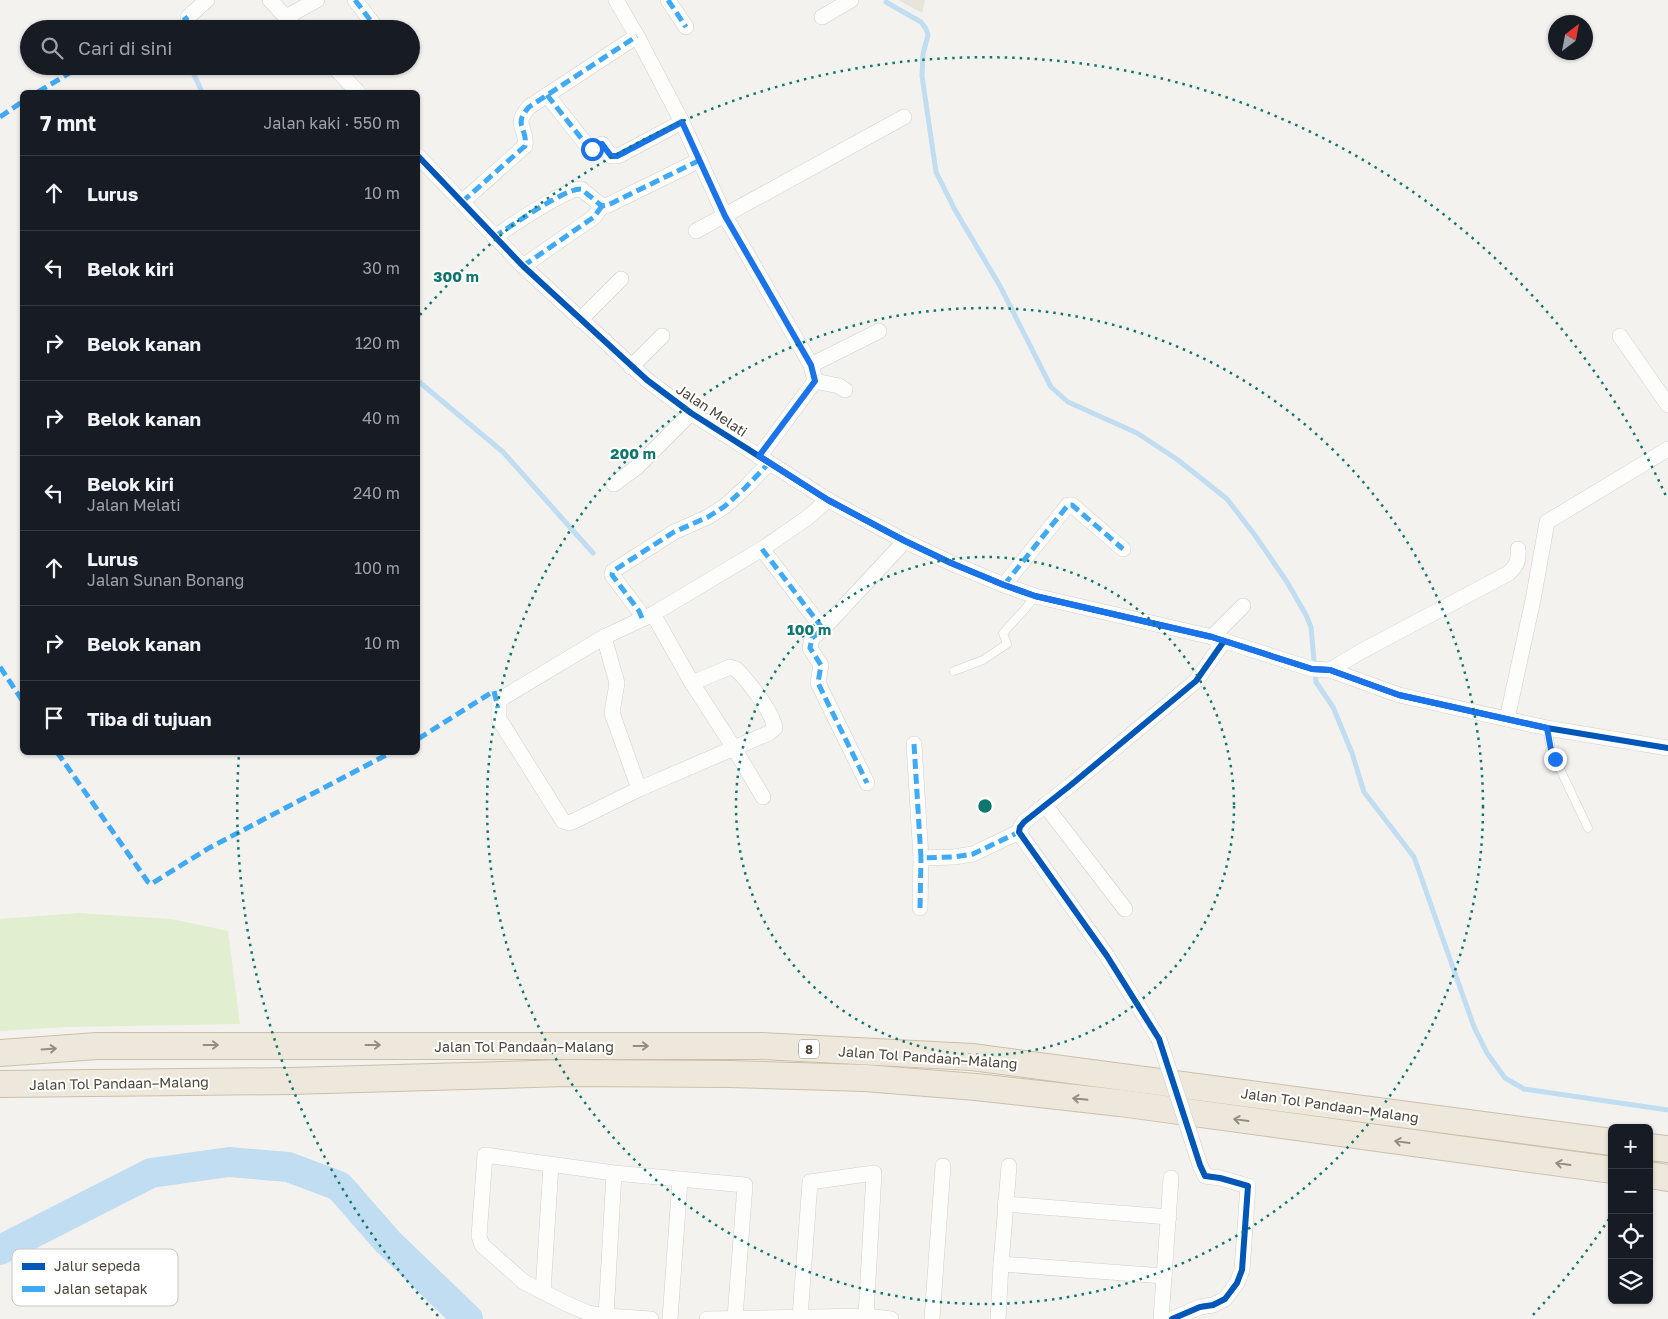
<!DOCTYPE html>
<html lang="id">
<head>
<meta charset="utf-8">
<style>
  :root { --surface:#171b24; --page:#242831; --text:#f1f3f6; --muted:#9ea1a6; --line:#363941 }
  body { margin:0; font-family:"Golos Text",sans-serif; background:var(--page); color:var(--text) }
  .controls { position:absolute; right:15px; bottom:15px; display:grid; overflow:hidden; border-radius:8px; box-shadow:0 1px 4px #0004 }
  .controls button { width:45px; height:45px; display:grid; place-items:center; padding:0; border:0; border-bottom:1px solid var(--line); background:var(--surface); color:var(--text); font:25px sans-serif }
  .compass { position:absolute; left:1548px; top:15px; width:45px; height:45px; border-radius:50%; background:var(--surface); box-shadow:0 1px 4px #0004; rotate:32deg }
  .stop { position:absolute; width:15px; height:15px; margin:-11px; border:4px solid #1a73e8; border-radius:50%; background:#fff }
  .stop.end { background:#1a73e8; border-color:#fff; box-shadow:0 1px 5px #0008 }
  .list { margin:0; padding:0; list-style:none }
  h2 { display:flex; justify-content:space-between; align-items:center; height:65px; margin:0; padding:0 20px; font-size:21px }
  h2 small { font-size:16px; font-weight:400; color:var(--muted) }
  .list li { display:grid; grid-template-columns:32px 1fr auto; gap:15px; align-items:center; box-sizing:border-box; height:75px; padding:0 20px; border-top:1px solid var(--line) }
  .list b { display:block; font-size:19px; white-space:nowrap }
  .list p { margin:0; font-size:16px; white-space:nowrap; color:var(--muted) }
  .list em { font-size:16px; font-style:normal; color:var(--muted) }
  .icon { flex:none; width:28px; height:28px; fill:none; stroke:currentColor; stroke-width:2; stroke-linecap:round; stroke-linejoin:round }
  .map { position:relative; flex:none; width:1668px; height:1319px; overflow:hidden }
  .search { position:absolute; background:var(--surface); box-shadow:0 1px 4px #0004; left:20px; top:20px; width:400px; height:55px; display:flex; align-items:center; gap:12px; box-sizing:border-box; padding:0 18px; border-radius:28px; color:var(--muted); font-size:19px }
  .panel { position:absolute; background:var(--surface); box-shadow:0 1px 4px #0004; left:20px; top:90px; width:400px; height:665px; border-radius:8px }
  .map>svg:first-child { display:block }
</style>
</head>
<body>
<div class="map">
<svg width="1668" height="1319" viewBox="0 0 1668 1319">
  <rect width="100%" height="100%" fill="#f4f2ee"/>
  <polygon fill="#e7e4dc" points="898,0 925,0 922,13"/>
  <polygon fill="#e1eecf" points="79,913 171,919 228,931 240,1024 68,1027 0,1031 0,919"/>
  <g fill="none" stroke-linecap="round" stroke-linejoin="round">
    <g stroke="#c0ddf1" stroke-width="5">
      <polyline points="886,2 921,22 926,29 928,35 923,54 922,76 936,172 955,210 1000,286 1051,387 1068,402 1137,433 1178,460 1227,499 1254,534 1287,582 1306,615 1311,627 1316,682 1333,707 1352,753 1364,792 1414,857 1474,1027 1487,1053 1505,1078 1524,1089 1668,1110"/>
      <polyline points="190,66 202,92"/>
      <polyline points="418,381 503,452 593,553"/>
    </g>
    <polyline stroke="#c0ddf1" stroke-width="30" points="0,1250 151,1173 229,1162 288,1167 339,1186 388,1242 468,1319"/>
    <defs>
      <g id="service">
        <polyline points="954,671 983,660 1007,644 1003,633 1026,608 1035,596"/>
        <polyline points="1547,728 1551,750 1588,828"/>
      </g>
      <g id="minor">
        <polyline points="270,0 297,29"/>
        <polyline points="355,0 377,29"/>
        <polyline points="616,0 637,36 682,122 725,216 811,365 815,381 759,457"/>
        <polyline points="668,0 686,27"/>
        <polyline points="188,17 207,0"/>
        <polyline points="286,17 317,0"/>
        <polyline points="822,17 851,0"/>
        <polyline points="333,66 358,92"/>
        <polyline points="547,95 589,148 592,149 602,144 611,156 617,156 622,154 682,122"/>
        <polyline points="418,156 523,266 647,380 691,413 828,500 905,541 951,563 1004,585 1035,596 1212,637 1312,669 1330,670 1399,695 1547,728 1668,748"/>
        <path d="M462,202L525,146C528,127 512,126 529,107L637,36"/>
        <polyline points="696,231 904,117"/>
        <path d="M494,237C510,227 565,188 581,189L602,206L608,205L700,160"/>
        <polyline points="523,266 594,217 602,206"/>
        <polyline points="580,320 621,279"/>
        <polyline points="1620,336 1668,405"/>
        <polyline points="811,365 879,331"/>
        <polyline points="631,367 662,336"/>
        <polyline points="815,381 839,386 845,390"/>
        <polyline points="614,484 637,467 691,413"/>
        <polyline points="762,549 823,629 812,638 810,648 821,665 818,683 867,783"/>
        <polyline points="1004,585 1068,505 1072,505 1123,549"/>
        <polyline points="653,614 692,683 734,748 763,797"/>
        <polyline points="642,618 639,611 612,575 613,571 674,532 708,517 725,506 745,488 769,463"/>
        <polyline points="823,629 905,541"/>
        <path d="M604,637L617,683L612,713L639,789L769,733L775,728C772,711 748,681 736,669L730,667L692,683"/>
        <polyline points="1212,637 1243,606"/>
        <path d="M1330,670L1360,652L1509,573C1517,565 1519,561 1518,549"/>
        <polyline points="1507,719 1533,600 1547,522 1668,449"/>
        <polyline points="914,744 921,858 954,857 973,854 1019,832"/>
        <polyline points="639,789 574,821 569,823 563,821 499,719 499,700 604,637 653,614 762,549 807,518 828,500"/>
        <polyline points="1045,805 1125,909"/>
        <polyline points="920,908 921,858"/>
        <path d="M1159,1039L1107,956L1022,837C1018,830 1020,827 1024,822L1072,784L1196,681L1224,641"/>
        <polyline points="614,1173 606,1316 588,1313 565,1303 524,1282 482,1245 479,1236 485,1155 614,1173 745,1185 735,1318"/>
        <polyline points="1005,1204 1169,1217"/>
        <polyline points="1001,1264 1164,1276"/>
        <polyline points="543,1292 551,1165"/>
        <polyline points="606,1316 651,1319"/>
        <polyline points="800,1317 810,1182 874,1173 866,1316"/>
        <polyline points="670,1319 680,1180"/>
        <polyline points="707,1319 866,1316 891,1319"/>
        <polyline points="932,1319 943,1166"/>
        <polyline points="998,1319 1001,1264 1009,1166"/>
        <polyline points="1161,1319 1171,1178"/>
        <polyline points="1172,1319 1200,1307 1213,1305 1225,1299 1237,1283 1242,1270 1248,1186 1220,1178 1205,1176 1200,1165"/>
      </g>
      <g id="motorway">
        <polyline points="0,1053 97,1046 761,1046 972,1057 1612,1142"/>
        <polyline points="0,1084 291,1081 567,1073 730,1074 865,1078 976,1087 1120,1103 1612,1170"/>
        <polyline points="1649,1147 1668,1149"/>
        <polyline points="1649,1175 1668,1178"/>
      </g>
    </defs>
    <use href="#service" stroke="#d2d0cb" stroke-width="9"/>
    <use href="#minor" stroke="#d2d0cb" stroke-width="16"/>
    <use href="#motorway" stroke="#ccbfa9" stroke-width="28"/>
    <use href="#service" stroke="#fdfdfc" stroke-width="8"/>
    <use href="#minor" stroke="#fdfdfc" stroke-width="15"/>
    <use href="#motorway" stroke="#ede8db" stroke-width="26"/>
    <defs>
      <polyline id="minor-bridge" points="1159,1039 1200,1165"/>
    </defs>
    <use href="#minor-bridge" stroke="#d2d0cb" stroke-width="16" stroke-linecap="butt"/>
    <use href="#minor-bridge" stroke="#fdfdfc" stroke-width="15"/>
    <g stroke="#3fa9f5" stroke-width="5" stroke-dasharray="10 5" stroke-linecap="butt">
      <polyline points="355,0 377,29"/>
      <polyline points="668,0 686,27"/>
      <path d="M142,29C153,22 161,24 173,28L188,17"/>
      <polyline points="38,92 81,66"/>
      <polyline points="547,95 589,148 592,149 602,144 611,156 617,156 622,154 682,122"/>
      <polyline points="0,117 22,102"/>
      <path d="M462,202L525,146C528,127 512,126 529,107L637,36"/>
      <path d="M494,237C510,227 565,188 581,189L602,206L608,205L700,160"/>
      <polyline points="523,266 594,217 602,206"/>
      <polyline points="762,549 823,629 812,638 810,648 821,665 818,683 867,783"/>
      <polyline points="1004,585 1068,505 1072,505 1123,549"/>
      <polyline points="642,618 639,611 612,575 613,571 674,532 708,517 725,506 745,488 769,463"/>
      <polyline points="0,667 22,700"/>
      <polyline points="418,739 494,691 498,708"/>
      <polyline points="914,744 921,858 954,857 973,854 1019,832"/>
      <polyline points="57,752 148,882 151,884 209,848 392,752"/>
      <polyline points="920,908 921,858"/>
    </g>
    <defs>
      <g id="cycleway">
        <polyline points="418,156 523,266 647,380 691,413 828,500 905,541 951,563 1004,585 1035,596 1212,637 1312,669 1330,670 1399,695 1547,728 1668,748"/>
        <polyline points="1172,1319 1200,1307 1213,1305 1225,1299 1237,1283 1242,1270 1248,1186 1220,1178 1205,1176 1200,1165 1159,1039 1107,956 1019,832 1020,827 1024,822 1072,784 1196,681 1224,641"/>
      </g>
    </defs>
    <use href="#cycleway" stroke="#fff" stroke-width="9"/>
    <use href="#cycleway" stroke="#0057b8" stroke-width="6"/>
  </g>
  <defs><path id="oneway-shaft" d="M-6 0H5M1.5-3L5.5 0L1.5 3" fill="none" stroke-width="1.6" stroke-linecap="round" stroke-linejoin="round" transform="scale(1.25)"/></defs>
  <g stroke="#948e82">
    <use href="#oneway-shaft" transform="translate(211 1045)"/>
    <use href="#oneway-shaft" transform="translate(373 1045)"/>
    <use href="#oneway-shaft" transform="translate(641 1046)"/>
    <use href="#oneway-shaft" transform="translate(49 1049) rotate(-4)"/>
    <use href="#oneway-shaft" transform="translate(1080 1099) rotate(-174)"/>
    <use href="#oneway-shaft" transform="translate(1241 1120) rotate(-172)"/>
    <use href="#oneway-shaft" transform="translate(1402 1142) rotate(-172)"/>
    <use href="#oneway-shaft" transform="translate(1563 1164) rotate(-172)"/>
  </g>
  <g fill="none" stroke-linecap="round" stroke-linejoin="round">
    <polyline stroke="#1a73e8" stroke-width="6" points="592,149 602,144 611,156 617,156 682,122 725,216 811,365 815,381 759,456 828,500 905,541 951,563 1004,585 1035,596 1212,637 1312,669 1330,670 1399,695 1547,728 1551,750 1555,759"/>
  </g>
  <g fill="none" stroke="#0f766e" stroke-width="2.5" stroke-dasharray="2.5 5">
    <circle cx="985" cy="806" r="249"/>
    <circle cx="985" cy="806" r="498"/>
    <path d="M1609 1219A748 748 0 0 1 1532 1316M438 1316A748 748 0 0 1 239 754M420 315A748 748 0 0 1 1666 496"/>
  </g>
  <g text-anchor="middle" dominant-baseline="central" stroke-width="4" stroke-linejoin="round" paint-order="stroke">
    <rect fill="#fff" stroke="#817c74" stroke-width="1" x="799" y="1039.5" width="20" height="19" rx="4"/>
    <g font-size="12" font-weight="bold" fill="#4b4439">
      <text x="809" y="1049">8</text>
    </g>
    <g font-size="14" fill="#4b4439" stroke="#fff">
      <text transform="translate(712 410) rotate(34)">Jalan Melati</text>
      <text x="524" y="1046">Jalan Tol Pandaan–Malang</text>
      <text transform="translate(928 1057) rotate(4)">Jalan Tol Pandaan–Malang</text>
      <text transform="translate(119 1083) rotate(-1)">Jalan Tol Pandaan–Malang</text>
      <text transform="translate(1330 1105) rotate(8)">Jalan Tol Pandaan–Malang</text>
    </g>
  </g>
  <rect x="12" y="1249" width="166" height="57" rx="8" fill="#fff" stroke="#c9c7c4" stroke-width="1"/>
  <rect x="22" y="1263" width="23" height="7" fill="#0057b8"/>
  <rect x="22" y="1286" width="23" height="6" fill="#3fa9f5"/>
  <g font-size="14" fill="#4b4439">
    <text x="54" y="1271">Jalur sepeda</text>
    <text x="54" y="1294">Jalan setapak</text>
  </g>
  <circle cx="985" cy="806" r="8" fill="#0f766e" stroke="#fff" stroke-width="2.5"/>
  <g font-size="15" text-anchor="middle" font-weight="bold" fill="#0f766e" stroke="#fff" stroke-width="4" stroke-linejoin="round" paint-order="stroke">
    <text x="456" y="282">300 m</text>
    <text x="633" y="459">200 m</text>
    <text x="809" y="635">100 m</text>
  </g>
</svg>
<div class="controls">
<button>+</button>
<button>−</button>
<button><svg class="icon" aria-label="locate" viewBox="0 0 24 24"><circle cx="12" cy="12" r="6"/><path d="M12 2v4M12 18v4M2 12h4M18 12h4"/></svg></button>
<button><svg class="icon" aria-label="layers" viewBox="0 0 24 24"><path d="M12 4l9 5-9 5-9-5zM3 14l9 5 9-5"/></svg></button>
</div>
<svg class="compass" viewBox="-18 -18 36 36"><path d="M0-13l5 13h-10z" fill="#e53935"/><path d="M0 13l5-13h-10z" fill="#9ea1a6"/></svg>
<div class="stop" style="left:592px;top:149px"></div>
<div class="stop end" style="left:1555px;top:759px"></div>
<div class="search"><svg class="icon" aria-label="search" viewBox="0 0 24 24"><circle cx="10" cy="10" r="6"/><path d="M15 15l6 6"/></svg>Cari di sini</div>
<section class="panel">
<h2>7 mnt<small>Jalan kaki · 550 m</small></h2>
<ul class="list">
<li><svg class="icon" aria-label="ahead" viewBox="0 0 24 24"><path d="M12 20V5M6 11l6-6 6 6"/></svg><div><b>Lurus</b></div><em>10 m</em></li>
<li><svg class="icon" aria-label="left" viewBox="0 0 24 24"><path d="M17 20v-9H6M10 6l-5 5 5 5"/></svg><div><b>Belok kiri</b></div><em>30 m</em></li>
<li><svg class="icon" aria-label="right" viewBox="0 0 24 24"><path d="M7 20v-9h11M14 6l5 5-5 5"/></svg><div><b>Belok kanan</b></div><em>120 m</em></li>
<li><svg class="icon" aria-label="right" viewBox="0 0 24 24"><path d="M7 20v-9h11M14 6l5 5-5 5"/></svg><div><b>Belok kanan</b></div><em>40 m</em></li>
<li><svg class="icon" aria-label="left" viewBox="0 0 24 24"><path d="M17 20v-9H6M10 6l-5 5 5 5"/></svg><div><b>Belok kiri</b><p>Jalan Melati</p></div><em>240 m</em></li>
<li><svg class="icon" aria-label="ahead" viewBox="0 0 24 24"><path d="M12 20V5M6 11l6-6 6 6"/></svg><div><b>Lurus</b><p>Jalan Sunan Bonang</p></div><em>100 m</em></li>
<li><svg class="icon" aria-label="right" viewBox="0 0 24 24"><path d="M7 20v-9h11M14 6l5 5-5 5"/></svg><div><b>Belok kanan</b></div><em>10 m</em></li>
<li><svg class="icon" aria-label="arrive" viewBox="0 0 24 24"><path d="M6 21V4h12l-3 4 3 4H6"/></svg><div><b>Tiba di tujuan</b></div></li>
</ul>
</section>
</div>
</body>
</html>
